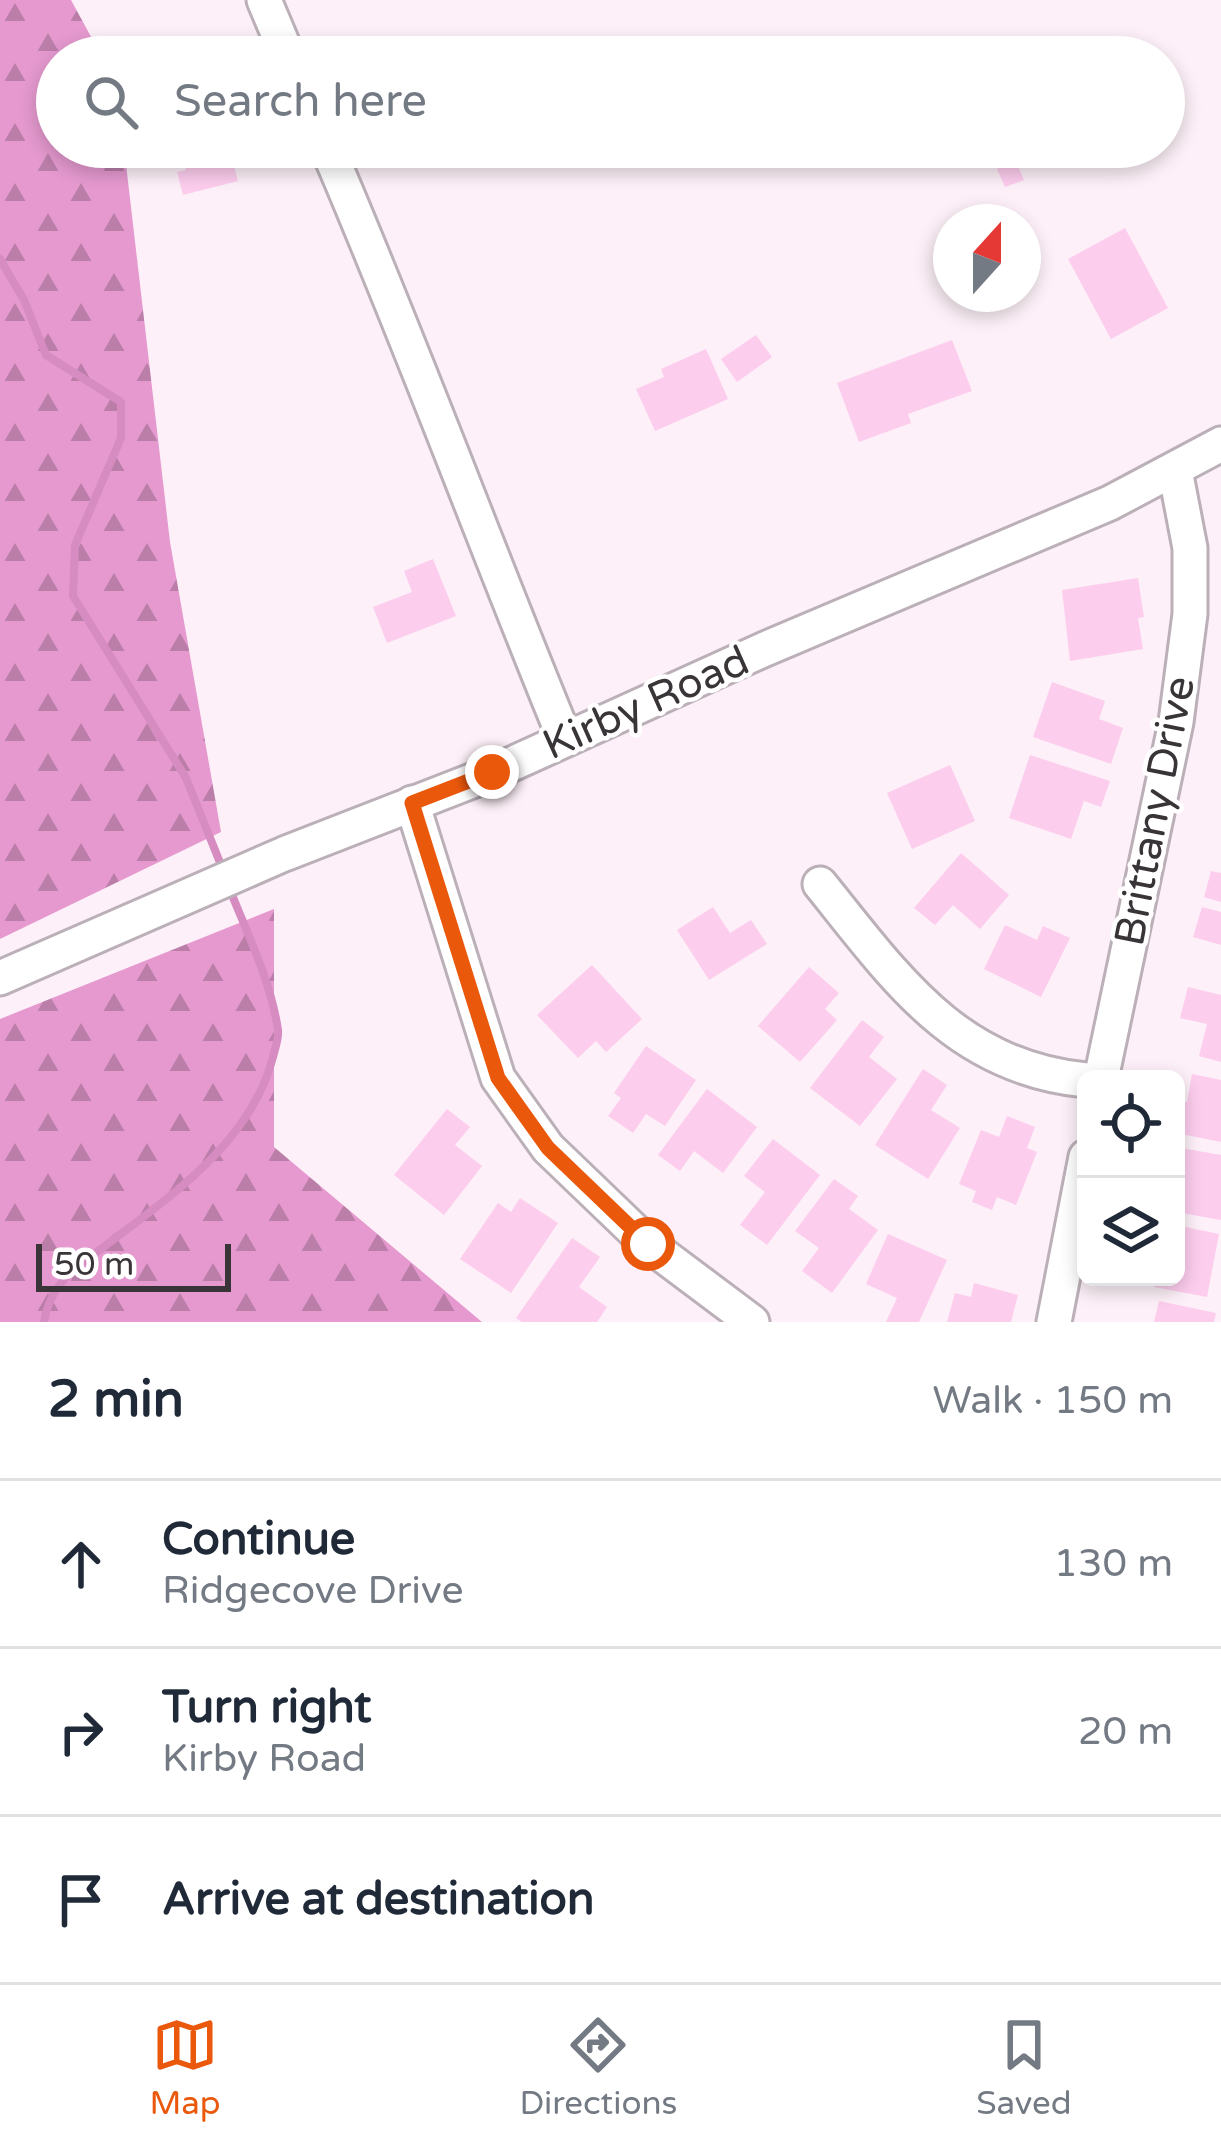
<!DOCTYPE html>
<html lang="en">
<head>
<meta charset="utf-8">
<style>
  :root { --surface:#fff; --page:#f2f2f3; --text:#1f2937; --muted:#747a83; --line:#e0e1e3; --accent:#ea580c }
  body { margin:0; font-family:"Varela Round",sans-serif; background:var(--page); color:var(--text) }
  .controls { position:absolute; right:36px; bottom:36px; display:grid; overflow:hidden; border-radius:18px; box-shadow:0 6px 18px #0003 }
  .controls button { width:108px; height:108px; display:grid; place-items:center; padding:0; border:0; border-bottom:3px solid var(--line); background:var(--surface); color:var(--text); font:60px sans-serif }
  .compass { position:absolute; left:933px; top:204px; width:108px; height:108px; border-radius:50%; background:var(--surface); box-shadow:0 6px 18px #0003; rotate:21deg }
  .scale { position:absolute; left:36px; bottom:30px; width:195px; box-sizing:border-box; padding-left:12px; border:6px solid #393437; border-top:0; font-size:33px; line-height:42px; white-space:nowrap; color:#393437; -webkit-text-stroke:9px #fff; paint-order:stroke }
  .stop { position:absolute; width:36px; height:36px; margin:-27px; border:9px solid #ea580c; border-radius:50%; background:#fff }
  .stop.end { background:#ea580c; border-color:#fff; box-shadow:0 3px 12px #0008 }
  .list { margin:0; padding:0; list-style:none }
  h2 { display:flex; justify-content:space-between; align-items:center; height:156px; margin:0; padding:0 48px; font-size:51px }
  h2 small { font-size:39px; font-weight:400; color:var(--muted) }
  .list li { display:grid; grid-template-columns:78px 1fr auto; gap:36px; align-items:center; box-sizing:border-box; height:168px; padding:0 48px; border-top:3px solid var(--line) }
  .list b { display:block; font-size:45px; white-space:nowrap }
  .list p { margin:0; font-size:39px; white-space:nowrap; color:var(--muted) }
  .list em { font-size:39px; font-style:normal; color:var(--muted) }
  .icon { flex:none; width:66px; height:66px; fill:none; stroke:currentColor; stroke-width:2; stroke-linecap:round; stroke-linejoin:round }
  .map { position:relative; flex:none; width:1221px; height:1322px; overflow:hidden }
  .search { position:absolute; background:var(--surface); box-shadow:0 6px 18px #0003; left:36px; right:36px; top:36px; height:132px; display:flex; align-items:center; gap:30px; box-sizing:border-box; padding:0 42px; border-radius:66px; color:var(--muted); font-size:45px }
  .sheet { height:660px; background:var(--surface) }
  nav { display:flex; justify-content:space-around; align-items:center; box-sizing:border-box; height:168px; border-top:3px solid var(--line); background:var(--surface); font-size:33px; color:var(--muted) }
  nav a { display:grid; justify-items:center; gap:6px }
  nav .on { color:var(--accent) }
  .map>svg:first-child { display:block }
</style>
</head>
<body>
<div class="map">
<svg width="1221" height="1322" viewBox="0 0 1221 1322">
  <defs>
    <pattern id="forest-firs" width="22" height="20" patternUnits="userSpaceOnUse" patternTransform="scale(3)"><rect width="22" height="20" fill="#e599cf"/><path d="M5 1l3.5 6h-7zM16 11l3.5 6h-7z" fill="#bb7ea9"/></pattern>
  </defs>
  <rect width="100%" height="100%" fill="#fdf0f8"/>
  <g fill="url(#forest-firs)">
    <polygon points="0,0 71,0 102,57 57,57 57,147 124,147 170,542 221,832 0,939"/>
    <polygon points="274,909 274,1147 482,1322 0,1322 0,1019"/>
  </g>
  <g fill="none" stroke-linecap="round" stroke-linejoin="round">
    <g stroke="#d68bc1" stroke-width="8">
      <polyline points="0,259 24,300 46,355 121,402 121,438 75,545 73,596 186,778 223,870"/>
      <path d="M44,1322C50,1284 76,1267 105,1246C172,1195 251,1142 273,1057C275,1048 279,1039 278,1030C271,982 248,935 230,890"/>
    </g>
  </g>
  <g fill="#fdcdee">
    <polygon points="180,147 229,147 238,181 183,195 177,172 186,170"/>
    <polygon points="1016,161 1024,180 1005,187 997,169"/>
    <polygon points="1125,228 1168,308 1111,339 1068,259"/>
    <polygon points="756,335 772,357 737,382 721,359"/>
    <polygon points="952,340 972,391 908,414 911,423 859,442 837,383"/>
    <polygon points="706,349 728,399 655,431 636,389 664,377 661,369"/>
    <polygon points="433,559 456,616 387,643 373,607 412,592 404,571"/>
    <polygon points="1138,578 1144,617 1138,618 1143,649 1070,661 1062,590"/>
    <polygon points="1052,682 1105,701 1099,719 1123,728 1111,764 1033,737"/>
    <polygon points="1030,755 1110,781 1101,807 1084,801 1071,839 1009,818"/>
    <polygon points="950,765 975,821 912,849 887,793"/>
    <polygon points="961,853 1009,895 980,929 953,905 935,925 914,908"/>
    <polygon points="1211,871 1221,873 1221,902 1204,897"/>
    <polygon points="713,907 730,933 751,920 767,944 709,980 677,930"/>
    <polygon points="1202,907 1221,912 1221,945 1193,937"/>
    <polygon points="1005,925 1037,940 1043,926 1070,938 1041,997 984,969"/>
    <polygon points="592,965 642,1019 606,1052 596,1041 578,1058 537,1015"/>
    <polygon points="809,967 839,993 825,1009 837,1020 800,1062 758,1026"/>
    <polygon points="1188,987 1221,995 1221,1062 1199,1056 1207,1024 1180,1018"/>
    <polygon points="862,1020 884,1037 869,1057 897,1079 860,1126 810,1088"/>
    <polygon points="646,1046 696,1080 665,1126 646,1114 633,1133 608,1116 621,1098 614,1093"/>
    <polygon points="923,1069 947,1085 931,1110 960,1128 928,1179 875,1145"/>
    <polygon points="1192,1074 1221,1080 1221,1142 1176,1133 1176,1100 1187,1102"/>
    <polygon points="707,1089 757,1127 723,1173 694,1151 680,1171 658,1155"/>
    <polygon points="447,1109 470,1127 455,1145 482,1166 444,1215 394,1175"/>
    <polygon points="1007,1116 1035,1127 1027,1148 1037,1152 1016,1205 997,1197 992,1210 972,1202 976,1191 959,1184 981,1130 999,1137"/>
    <polygon points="773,1139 820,1175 767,1245 740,1225 765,1192 744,1176"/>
    <polygon points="1176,1147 1221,1155 1221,1220 1176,1212"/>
    <polygon points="834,1179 858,1196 849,1209 878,1230 832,1293 802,1271 819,1248 795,1231"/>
    <polygon points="520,1198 558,1223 511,1293 460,1259 498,1203 511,1212"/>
    <polygon points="1176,1225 1219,1234 1207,1297 1154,1287 1156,1277 1176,1277"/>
    <polygon points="888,1234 947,1260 919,1322 886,1322 897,1298 866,1284"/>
    <polygon points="572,1238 600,1257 579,1287 607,1307 597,1322 522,1322 516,1318"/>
    <polygon points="974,1283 1018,1295 1011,1322 947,1322 955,1293 971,1297"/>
    <polygon points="1159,1301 1216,1313 1214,1322 1154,1322"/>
  </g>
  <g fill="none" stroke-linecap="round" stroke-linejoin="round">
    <defs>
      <g id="minor">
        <polyline points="264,0 288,57"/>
        <path d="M327,147C411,342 484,542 565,739"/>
        <polyline points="412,803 498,1078 548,1148 648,1244 752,1322"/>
        <path d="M820,884C895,977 956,1068 1086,1080"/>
        <polyline points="0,978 284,854 492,773 765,649 1110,503 1221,444"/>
        <polyline points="1101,1079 1176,722 1190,614 1190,548 1175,470"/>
        <polyline points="1054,1322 1086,1157"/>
      </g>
    </defs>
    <use href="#minor" stroke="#bcb0b8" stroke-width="39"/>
    <use href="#minor" stroke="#fff" stroke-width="33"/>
  </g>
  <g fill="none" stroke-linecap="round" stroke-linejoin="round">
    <polyline stroke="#ea580c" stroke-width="15" points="492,772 412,803 498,1078 548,1148 648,1244"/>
  </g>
  <g text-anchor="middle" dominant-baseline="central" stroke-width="9" stroke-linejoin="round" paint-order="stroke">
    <g font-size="42" fill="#393437" stroke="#fff">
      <text transform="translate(646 703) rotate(-24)">Kirby Road</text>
      <text transform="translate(1155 811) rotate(-79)">Brittany Drive</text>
    </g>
  </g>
</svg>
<div class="controls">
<button><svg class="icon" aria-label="locate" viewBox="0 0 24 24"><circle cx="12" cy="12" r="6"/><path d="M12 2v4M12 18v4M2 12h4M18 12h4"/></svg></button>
<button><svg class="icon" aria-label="layers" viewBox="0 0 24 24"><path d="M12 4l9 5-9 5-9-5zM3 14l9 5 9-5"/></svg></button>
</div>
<svg class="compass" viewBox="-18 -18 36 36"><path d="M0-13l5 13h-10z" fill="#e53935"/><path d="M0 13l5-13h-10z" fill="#747a83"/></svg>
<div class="scale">50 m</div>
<div class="stop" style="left:648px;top:1244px"></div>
<div class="stop end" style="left:492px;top:772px"></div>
<div class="search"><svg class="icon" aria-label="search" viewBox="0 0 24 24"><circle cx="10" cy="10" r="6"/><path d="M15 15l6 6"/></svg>Search here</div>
</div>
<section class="sheet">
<h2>2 min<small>Walk · 150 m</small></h2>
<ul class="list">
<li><svg class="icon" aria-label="ahead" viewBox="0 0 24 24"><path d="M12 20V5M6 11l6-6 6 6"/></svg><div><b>Continue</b><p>Ridgecove Drive</p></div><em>130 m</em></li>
<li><svg class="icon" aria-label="right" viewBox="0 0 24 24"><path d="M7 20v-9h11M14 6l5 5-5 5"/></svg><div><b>Turn right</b><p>Kirby Road</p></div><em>20 m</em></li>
<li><svg class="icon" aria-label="arrive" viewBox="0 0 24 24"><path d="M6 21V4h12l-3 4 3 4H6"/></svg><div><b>Arrive at destination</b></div></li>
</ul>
</section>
<nav>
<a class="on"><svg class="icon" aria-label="map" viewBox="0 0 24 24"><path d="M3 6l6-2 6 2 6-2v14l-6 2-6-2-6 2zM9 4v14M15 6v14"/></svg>Map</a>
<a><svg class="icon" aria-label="directions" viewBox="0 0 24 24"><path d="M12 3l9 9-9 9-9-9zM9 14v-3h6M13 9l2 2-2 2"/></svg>Directions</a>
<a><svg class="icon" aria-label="saved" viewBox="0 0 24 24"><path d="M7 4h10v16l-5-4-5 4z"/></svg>Saved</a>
</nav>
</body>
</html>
